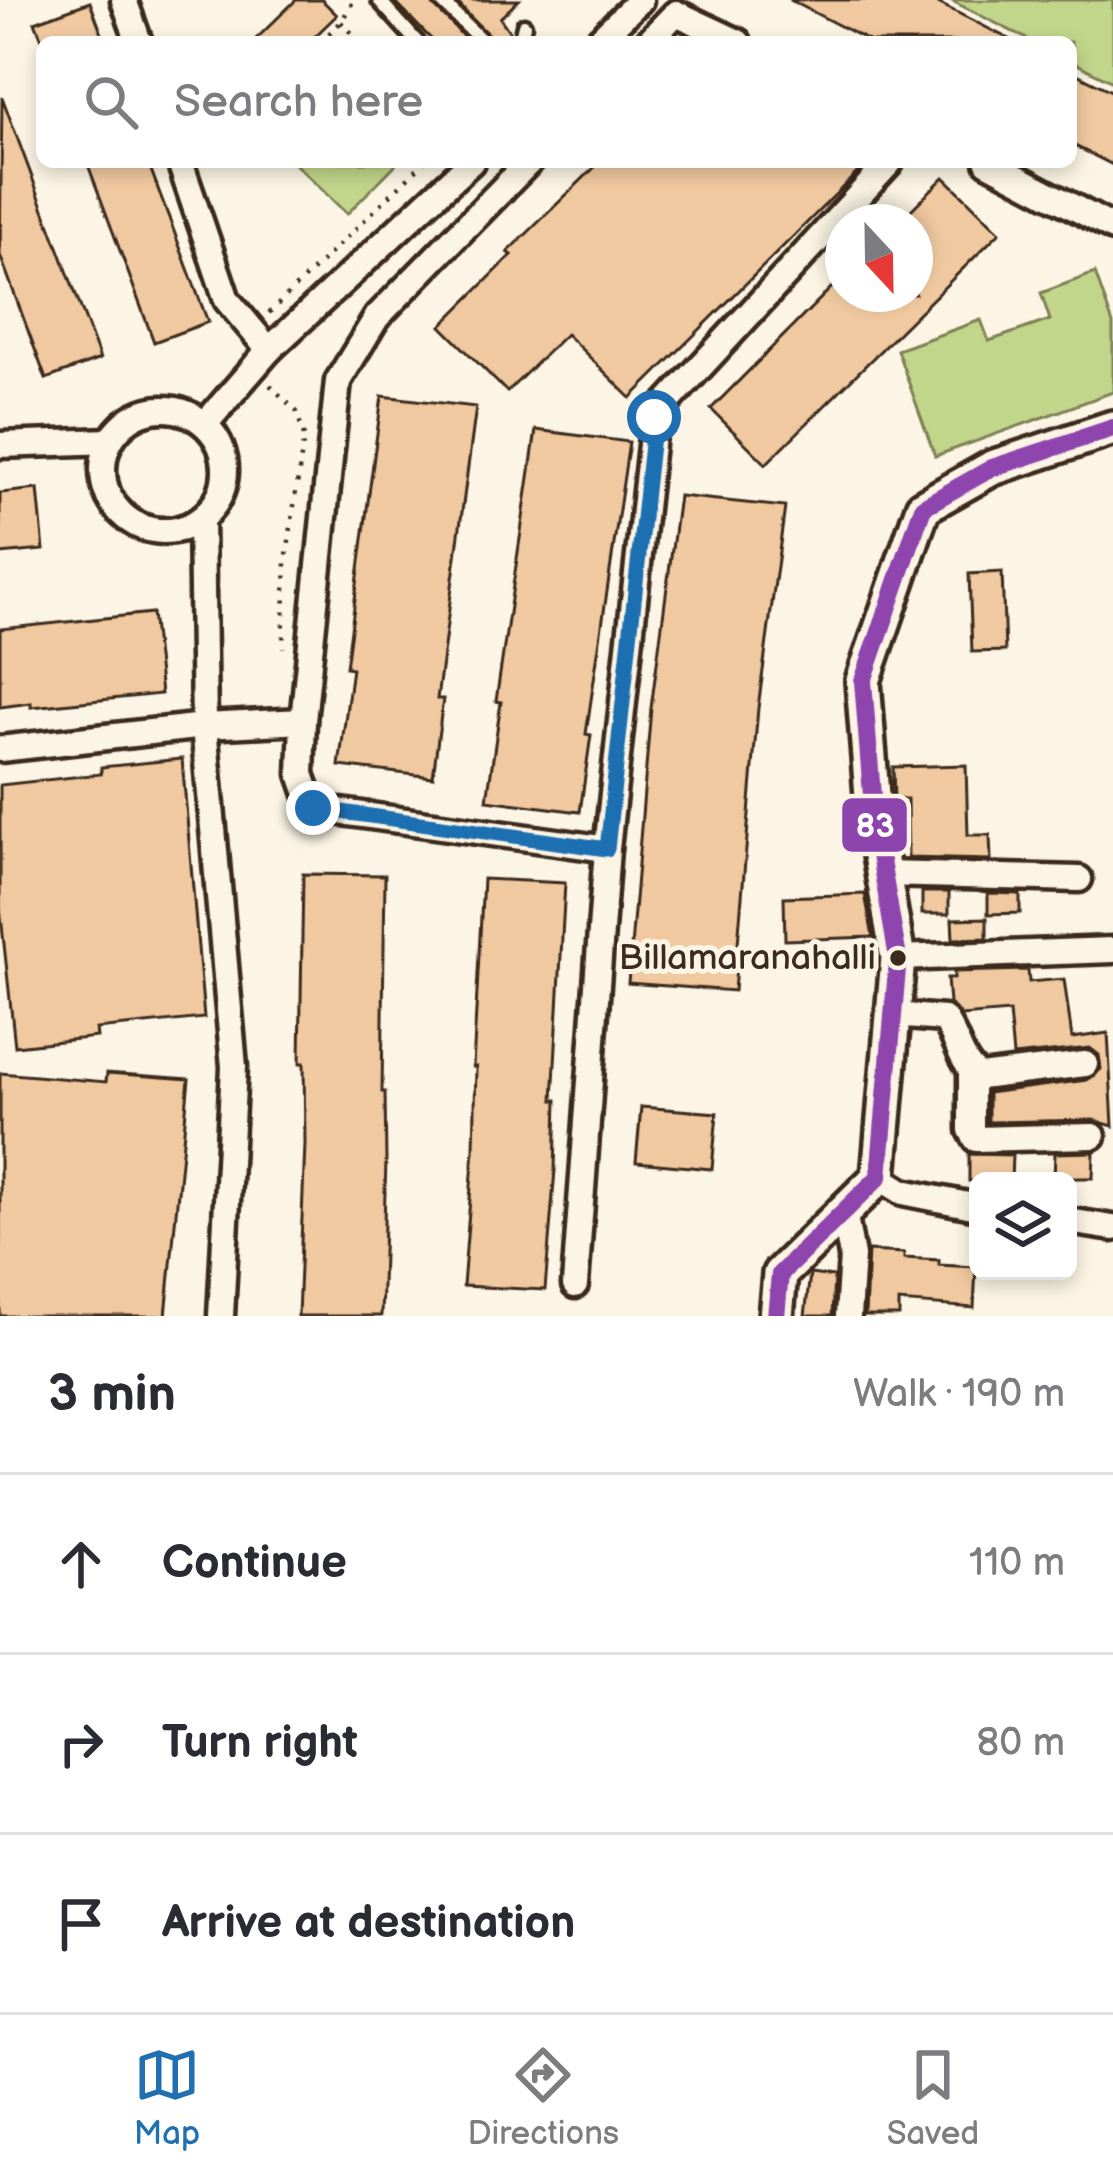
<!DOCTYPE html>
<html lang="en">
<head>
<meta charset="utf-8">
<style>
  :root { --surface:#fff; --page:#f7f7f7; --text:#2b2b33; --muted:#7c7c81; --line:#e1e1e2; --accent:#1f6fb2 }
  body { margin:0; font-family:"Balsamiq Sans",sans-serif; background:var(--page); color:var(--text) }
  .controls { position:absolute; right:36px; bottom:36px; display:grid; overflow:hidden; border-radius:18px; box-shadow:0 6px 18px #0003 }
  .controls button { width:108px; height:108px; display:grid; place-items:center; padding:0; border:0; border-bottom:3px solid var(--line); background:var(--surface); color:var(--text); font:60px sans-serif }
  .compass { position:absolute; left:825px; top:204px; width:108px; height:108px; border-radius:50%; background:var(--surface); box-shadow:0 6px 18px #0003; rotate:158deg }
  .stop { position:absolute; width:36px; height:36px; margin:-27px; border:9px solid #1f6fb2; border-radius:50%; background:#fff }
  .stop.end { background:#1f6fb2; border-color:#fff; box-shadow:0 3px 12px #0008 }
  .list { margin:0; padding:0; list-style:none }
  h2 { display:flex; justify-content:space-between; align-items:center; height:156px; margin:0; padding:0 48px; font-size:51px }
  h2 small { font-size:39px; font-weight:400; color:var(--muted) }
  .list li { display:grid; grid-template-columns:78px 1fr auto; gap:36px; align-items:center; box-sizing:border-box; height:180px; padding:0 48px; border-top:3px solid var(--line) }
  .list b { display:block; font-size:45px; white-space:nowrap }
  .list em { font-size:39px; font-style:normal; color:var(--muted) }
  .icon { flex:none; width:66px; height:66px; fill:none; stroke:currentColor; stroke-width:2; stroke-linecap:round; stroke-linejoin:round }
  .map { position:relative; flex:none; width:1113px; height:1316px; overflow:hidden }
  .search { position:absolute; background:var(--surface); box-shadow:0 6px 18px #0003; left:36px; right:36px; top:36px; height:132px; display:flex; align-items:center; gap:30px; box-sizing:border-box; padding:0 42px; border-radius:18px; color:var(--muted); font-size:45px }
  .sheet { height:696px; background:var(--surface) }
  nav { display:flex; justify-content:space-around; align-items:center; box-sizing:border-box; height:168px; border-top:3px solid var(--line); background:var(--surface); font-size:33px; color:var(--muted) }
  nav a { display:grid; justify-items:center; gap:6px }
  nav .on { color:var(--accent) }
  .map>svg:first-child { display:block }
</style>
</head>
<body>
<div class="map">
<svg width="1113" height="1316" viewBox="0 0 1113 1316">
  <rect width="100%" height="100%" fill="#fcf5e5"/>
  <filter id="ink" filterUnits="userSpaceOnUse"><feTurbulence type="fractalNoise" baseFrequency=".00833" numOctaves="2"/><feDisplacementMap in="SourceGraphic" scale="24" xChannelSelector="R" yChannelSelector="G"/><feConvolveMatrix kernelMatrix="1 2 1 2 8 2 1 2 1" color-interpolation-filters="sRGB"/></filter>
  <g filter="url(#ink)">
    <g fill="#c1d68b" stroke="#7e8054" stroke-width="3">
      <polygon points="950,0 1113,0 1113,82 1071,61 1071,42 1033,42"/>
      <polygon points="293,162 398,162 347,214"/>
      <polygon points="1095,273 1113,324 1113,392 935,456 897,350 981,320 989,341 1050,320 1041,293"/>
    </g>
    <g fill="#f0c9a0" stroke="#3b2a1e" stroke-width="3">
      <polygon points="296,0 322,0 337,15 309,42 253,42"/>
      <polygon points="393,0 430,0 468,42 434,42"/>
      <polygon points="455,0 519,0 500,18 511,34 503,42 493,42"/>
      <polygon points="790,0 932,0 1015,42 871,42"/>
      <polygon points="90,2 105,42 43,42 35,22"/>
      <polygon points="1071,71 1113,92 1113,165 1071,144"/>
      <polygon points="2,97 100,359 46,379 0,255"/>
      <polygon points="87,162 148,162 208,322 154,342"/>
      <polygon points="600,162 868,162 631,398 566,334 507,392 441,326 512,255 508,252"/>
      <polygon points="944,177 1000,232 766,464 711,409 843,276 843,294 915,294 915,222 899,222"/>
      <polygon points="382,396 476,407 437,699 443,699 433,777 339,766 352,668 346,667"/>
      <polygon points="536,430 629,442 586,734 591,735 580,812 487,800 501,702 496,701"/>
      <polygon points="38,489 44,550 0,554 0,493"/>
      <polygon points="679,496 785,507 758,708 734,991 628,983 651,708"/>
      <polygon points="1002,572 1005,651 972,652 969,574"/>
      <polygon points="152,613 161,694 31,707 31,703 0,707 0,629"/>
      <polygon points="182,759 204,1018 96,1029 97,1037 15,1046 0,907 0,785 101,774 101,767"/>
      <polygon points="966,765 968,835 990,835 991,860 908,858 907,799 894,799 893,767"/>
      <polygon points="303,874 385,875 382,1092 385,1092 386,1161 381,1316 298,1316 305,1144 304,1063 300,1063"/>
      <polygon points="483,879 565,883 553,1100 557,1100 555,1170 545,1290 463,1286 474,1149 476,1067 473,1067"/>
      <rect x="922" y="892" width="27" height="22"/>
      <polygon points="988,893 1020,894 1020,913 988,914"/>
      <polygon points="865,894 873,937 785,940 784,897"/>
      <polygon points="987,918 987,938 953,939 952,919"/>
      <polygon points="1028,970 1029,982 1064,979 1072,1038 1108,1033 1113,1126 1093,1120 988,1122 988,1093 1087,1080 1101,1069 1099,1055 1090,1048 1013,1056 1009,1012 961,1016 949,1004 947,978 954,978 954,972"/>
      <polygon points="0,1073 106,1082 107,1073 189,1079 166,1316 0,1316"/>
      <polygon points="641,1107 717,1113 712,1169 636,1162"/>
      <polygon points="1094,1152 1093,1178 1054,1178 1055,1153"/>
      <polygon points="969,1154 1012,1155 1011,1181 969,1181"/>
      <polygon points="868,1251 904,1253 904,1258 939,1260 939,1265 976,1267 974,1308 899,1302 899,1316 865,1316"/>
      <polygon points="810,1274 834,1277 832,1316 805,1316"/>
    </g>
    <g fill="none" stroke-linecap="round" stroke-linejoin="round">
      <defs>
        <g id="lane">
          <polyline points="379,0 417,42"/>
          <polyline points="440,0 483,42"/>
          <polyline points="520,42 524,25"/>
        </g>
        <g id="street">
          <polyline points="124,0 139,42"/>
          <polyline points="597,42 640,0"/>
          <polyline points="648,42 676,13 738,42"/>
          <polyline points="180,162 227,300 269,350"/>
          <polyline points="529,162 377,317 338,381 303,721 301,774 313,808 607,849 654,417 890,162"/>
          <polyline points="988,162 1113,228"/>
          <circle cx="164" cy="470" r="61"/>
          <polyline points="205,424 269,350 471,162"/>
          <polyline points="0,445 110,441"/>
          <polyline points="201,520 204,726 234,1067 221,1316"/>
          <polyline points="0,749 204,726 303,721"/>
          <polyline points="883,874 1079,879"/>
          <polyline points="898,958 1113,950"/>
          <path d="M893,1015L944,1019C958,1038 960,1064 980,1077L1085,1064"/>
          <polyline points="971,1072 971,1130 976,1139 1093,1136"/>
          <polyline points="879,1177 903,1192 978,1207"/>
          <polyline points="844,1212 852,1256 848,1316"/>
          <polyline points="1068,1221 1113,1228"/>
          <polyline points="575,1285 607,849"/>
        </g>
        <polyline id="secondary" points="776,1316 780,1274 879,1177 898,958 874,821 863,681 923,507 992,468 1113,428"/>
      </defs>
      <use href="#lane" stroke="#3b2a1e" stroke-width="21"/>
      <use href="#street" stroke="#3b2a1e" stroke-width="33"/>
      <use href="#secondary" stroke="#3b2a1e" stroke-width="42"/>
      <g stroke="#3b2a1e" stroke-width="4.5" stroke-dasharray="3 9" stroke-linecap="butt">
        <polyline points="341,22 361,42"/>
        <polyline points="320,42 341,22 354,0"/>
        <polyline points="269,313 424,162"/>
        <polyline points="270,385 297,412 304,436 286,562 283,648"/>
      </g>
      <use href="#lane" stroke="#fcf5e5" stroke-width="12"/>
      <use href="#street" stroke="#fcf5e5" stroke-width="24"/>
      <use href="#secondary" stroke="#fcf5e5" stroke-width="33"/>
      <defs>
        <polyline id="bus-1" points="776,1316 780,1274 879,1177 898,958 874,821 863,681 923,507 992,468 1113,428"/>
      </defs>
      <use href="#bus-1" stroke="#fcf5e5" stroke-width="27"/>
      <use href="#bus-1" stroke="#8e44ad" stroke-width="18"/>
    </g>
  </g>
  <g fill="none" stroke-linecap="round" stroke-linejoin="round" filter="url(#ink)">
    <polyline stroke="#1f6fb2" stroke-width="15" points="313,808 607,849 654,417"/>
  </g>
  <circle fill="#3b2a1e" stroke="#fcf5e5" stroke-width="4.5" cx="898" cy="958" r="10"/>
  <g text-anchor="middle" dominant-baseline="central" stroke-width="10" stroke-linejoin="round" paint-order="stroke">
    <g font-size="36" fill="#3b2a1e" stroke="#fcf5e5" text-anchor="end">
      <text x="876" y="958">Billamaranahalli</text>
    </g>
  </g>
  <rect stroke="#fcf5e5" stroke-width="4.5" x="840" y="796" width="69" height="58" rx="12" fill="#8e44ad"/>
  <g font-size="33" text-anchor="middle" font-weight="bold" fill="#fff">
    <text x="875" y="837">83</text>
  </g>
</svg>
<div class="controls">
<button><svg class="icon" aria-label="layers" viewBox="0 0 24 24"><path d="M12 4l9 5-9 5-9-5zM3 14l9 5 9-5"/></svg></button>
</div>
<svg class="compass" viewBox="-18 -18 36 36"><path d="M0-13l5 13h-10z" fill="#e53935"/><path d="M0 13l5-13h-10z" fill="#7c7c81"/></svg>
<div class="stop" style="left:654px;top:417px"></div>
<div class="stop end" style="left:313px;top:808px"></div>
<div class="search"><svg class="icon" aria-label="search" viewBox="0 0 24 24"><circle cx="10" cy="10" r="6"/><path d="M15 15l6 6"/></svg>Search here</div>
</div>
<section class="sheet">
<h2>3 min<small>Walk · 190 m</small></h2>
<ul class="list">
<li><svg class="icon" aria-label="ahead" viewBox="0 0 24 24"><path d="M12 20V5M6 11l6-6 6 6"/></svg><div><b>Continue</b></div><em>110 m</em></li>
<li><svg class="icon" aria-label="right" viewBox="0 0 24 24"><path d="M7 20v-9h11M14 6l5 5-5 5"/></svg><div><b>Turn right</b></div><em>80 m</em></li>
<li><svg class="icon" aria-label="arrive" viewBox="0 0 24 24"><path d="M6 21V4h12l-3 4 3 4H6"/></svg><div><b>Arrive at destination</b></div></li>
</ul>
</section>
<nav>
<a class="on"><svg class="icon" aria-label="map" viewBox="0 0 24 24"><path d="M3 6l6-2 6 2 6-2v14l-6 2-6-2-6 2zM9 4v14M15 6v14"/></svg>Map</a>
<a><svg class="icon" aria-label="directions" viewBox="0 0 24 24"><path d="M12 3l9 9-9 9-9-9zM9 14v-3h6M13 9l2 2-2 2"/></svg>Directions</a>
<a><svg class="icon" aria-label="saved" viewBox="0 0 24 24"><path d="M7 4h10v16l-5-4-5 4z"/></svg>Saved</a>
</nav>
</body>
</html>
